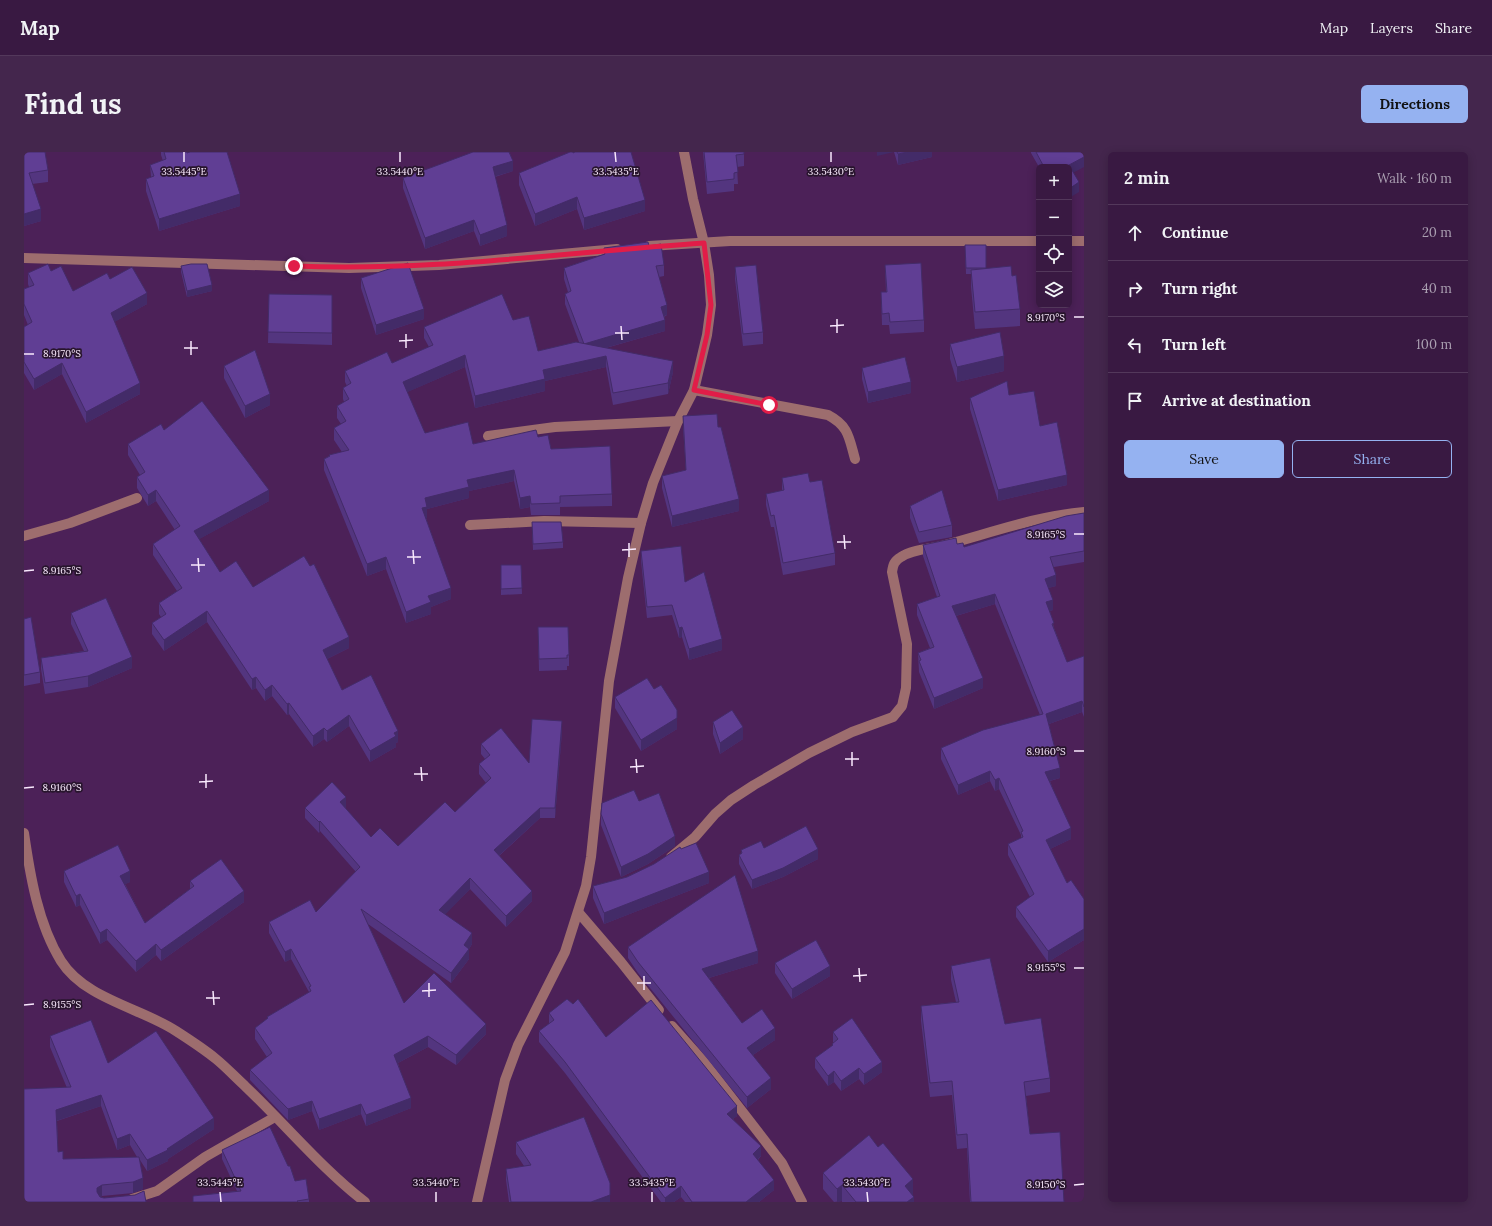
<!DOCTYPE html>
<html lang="en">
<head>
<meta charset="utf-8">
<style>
  :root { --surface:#391942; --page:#44264d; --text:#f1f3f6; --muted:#aba0b2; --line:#53385b; --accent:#95b2f1 }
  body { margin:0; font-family:Lora,serif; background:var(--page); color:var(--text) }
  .controls { position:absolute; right:12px; top:12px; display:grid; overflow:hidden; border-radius:6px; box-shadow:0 2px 10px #0003 }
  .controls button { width:36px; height:36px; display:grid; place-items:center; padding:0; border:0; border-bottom:1px solid var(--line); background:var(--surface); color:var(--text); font:20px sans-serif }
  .stop { position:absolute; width:12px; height:12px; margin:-9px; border:3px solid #e11d48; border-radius:50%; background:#fff }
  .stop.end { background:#e11d48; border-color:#fff; box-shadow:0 1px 4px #0008 }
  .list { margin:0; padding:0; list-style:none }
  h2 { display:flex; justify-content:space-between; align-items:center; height:52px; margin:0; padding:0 16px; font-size:17px }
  h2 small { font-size:13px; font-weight:400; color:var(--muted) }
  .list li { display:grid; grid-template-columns:26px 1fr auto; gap:12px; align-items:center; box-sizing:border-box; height:56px; padding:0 16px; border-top:1px solid var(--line) }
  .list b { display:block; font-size:15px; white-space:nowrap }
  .list em { font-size:13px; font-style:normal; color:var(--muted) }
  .actions { display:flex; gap:8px; padding:12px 16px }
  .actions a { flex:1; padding:9px 0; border:1px solid var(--accent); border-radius:6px; text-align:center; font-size:14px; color:var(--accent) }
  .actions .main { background:var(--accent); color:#111 }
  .icon { flex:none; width:22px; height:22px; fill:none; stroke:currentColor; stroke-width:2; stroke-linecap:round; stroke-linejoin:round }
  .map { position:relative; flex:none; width:1060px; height:1050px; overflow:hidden; border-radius:6px }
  header { display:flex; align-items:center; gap:24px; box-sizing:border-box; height:56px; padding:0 20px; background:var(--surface); border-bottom:1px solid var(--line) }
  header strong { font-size:19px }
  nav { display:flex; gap:22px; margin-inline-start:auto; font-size:14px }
  .intro { display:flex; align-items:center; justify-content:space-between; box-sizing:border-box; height:96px; padding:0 24px }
  h1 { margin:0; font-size:28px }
  .button { padding:10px 18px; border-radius:6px; background:var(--accent); color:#111; font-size:14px; font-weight:700 }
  main { display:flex; gap:24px; padding:0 24px }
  aside { flex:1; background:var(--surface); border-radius:6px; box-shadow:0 2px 10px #0003 }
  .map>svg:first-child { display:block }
</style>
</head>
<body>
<header>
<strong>Map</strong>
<nav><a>Map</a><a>Layers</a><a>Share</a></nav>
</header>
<div class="intro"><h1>Find us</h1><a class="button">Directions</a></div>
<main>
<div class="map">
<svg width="1060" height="1050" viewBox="0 0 1060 1050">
  <rect width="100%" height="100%" fill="#4c2158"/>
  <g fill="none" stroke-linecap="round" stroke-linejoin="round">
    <g stroke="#9d6d6e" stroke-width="10">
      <polyline points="1045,89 1060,89"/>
      <polyline points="625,94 706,89 1015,89"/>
      <polyline points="0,106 325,116 415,113 593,97"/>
      <path d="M670,238L804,263C825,274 825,286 831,307"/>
      <polyline points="464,284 531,275 654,269"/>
      <polyline points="446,373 520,369 617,371"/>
      <polyline points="0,384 46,371 113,346"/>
      <path d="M0,681C6,723 14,772 37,809C61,847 117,856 152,879C166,888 180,897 192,907C202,915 211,925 221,934C261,972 297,1016 341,1050"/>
      <path d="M647,705L671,685L691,662L707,648L730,633L785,601L828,580L869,565L878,554L882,536L883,492L868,420C869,413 870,409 877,405C889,397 907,397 921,393C966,381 1013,364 1060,360"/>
      <polyline points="555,761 597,810 635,858"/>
      <polyline points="648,874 680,910 758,1011 778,1050"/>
      <polyline points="108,1047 133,1039 181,1005 251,965"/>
      <polyline points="453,1050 481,928 494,893 541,800 562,734 567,705 585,529 604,426 617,371 629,331 654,269 670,238 683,183 687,153 685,123 680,91 669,47 660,0"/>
    </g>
  </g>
  <g fill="#53357f" fill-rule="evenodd">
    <polygon points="0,0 24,18 24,30 8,32 17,69 0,74"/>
    <polygon points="137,0 163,0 216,54 135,79 122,39 122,27 127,25 126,13 139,9 137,3"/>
    <polygon points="679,0 720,0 720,14 713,15 714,32 710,32 710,39 683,42"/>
    <polygon points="870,0 908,0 908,5 874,13"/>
    <polygon points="1007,0 1060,0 1049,21 1055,40 1045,15 1015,15 1007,1"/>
    <polygon points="489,19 471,25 483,84 456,94 450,79 401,97 379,36 379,26"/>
    <polygon points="495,21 621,59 560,78 553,57 511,74 495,33"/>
    <polygon points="941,93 962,116 988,124 996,157 996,174 951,177 947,135 947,122 942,122"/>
    <polygon points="625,94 640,113 640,124 635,125 643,163 640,165 641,179 582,196 649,220 644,242 589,253 582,215 521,229 521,239 451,256 441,215 383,240 401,281 449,292 514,285 527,297 588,342 588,354 536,355 536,363 507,363 506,355 496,357 490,329 445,339 445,346 403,357 403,366 402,366 427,447 407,455 407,462 382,471 362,417 343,424 300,318 300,307 305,304 305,303 318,300 310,288 310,276 317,272 313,266 313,254 320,250 319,247 319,236 323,234 321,230 321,219 368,211 405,195 400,186 400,175 489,168 514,199 555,190 541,152 541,142 544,140 540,127 540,116 580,102 580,96"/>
    <polygon points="861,113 900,168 900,180 866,182 865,173 858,173 857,140 862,140"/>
    <polygon points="157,114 188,139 163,145 157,120"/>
    <polygon points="711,115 739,180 739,192 719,194 711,127"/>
    <polygon points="27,119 49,139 86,127 123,152 90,170 116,242 62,271 38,222 10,238 0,221 0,175 4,173 0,163 0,137 5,135 4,132 4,121"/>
    <polygon points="337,126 400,167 352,183 337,136"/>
    <polygon points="245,142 308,143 308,193 244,191"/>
    <polygon points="926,192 980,219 933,230 926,207"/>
    <polygon points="200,214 246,253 221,266 200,226"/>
    <polygon points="838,216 887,241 844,251 838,227"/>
    <polygon points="985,243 1016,274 1043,333 974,349 946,257 946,246"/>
    <polygon points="659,264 694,275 715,359 648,375 638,336 638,324 662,318 659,275"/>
    <polygon points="140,278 245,349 175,387 196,420 229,435 325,496 303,507 318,538 374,590 372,591 372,595 346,610 325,574 303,590 300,587 289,595 265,562 263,563 248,544 241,549 232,536 228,538 183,470 140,499 128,482 128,471 137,465 135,462 135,451 153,439 129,403 129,392 151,378 132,349 124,354 113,336 113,325 116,323 104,303 104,292"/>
    <polygon points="758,326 786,330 811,401 811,413 759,423 750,375 747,375 742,353 742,342 758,339"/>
    <polygon points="886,354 928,373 928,385 895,391 886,366"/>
    <polygon points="1060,361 1060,410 1030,415 1032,434 1024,436 1029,458 1026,459 1030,476 1043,510 1060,504 1060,565 1058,560 1025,572 1036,626 1026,629 1047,687 1026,697 1043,731 1060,747 1060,788 1024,810 992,765 992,755 1006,745 984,703 984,692 997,686 997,683 975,637 971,639 966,629 934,643 917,607 917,596 1016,563 971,452 932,464 959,536 910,557 895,520 894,501 906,496 893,463 893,452 913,445 899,404 899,393 933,392 940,395"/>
    <polygon points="508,370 539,390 539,396 509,398"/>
    <polygon points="617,399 661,430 698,498 665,508 658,485 655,486 648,463 623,466 617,409"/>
    <polygon points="477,413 497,413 498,442 477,443"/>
    <polygon points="47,461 108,516 64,535 21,542 17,517 17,506 60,499 47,472"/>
    <polygon points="0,467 16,520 16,531 0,534"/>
    <polygon points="514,475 545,503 545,514 543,514 543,518 515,519"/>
    <polygon points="591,545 653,577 617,599 591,556"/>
    <polygon points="689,570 719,587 696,602 689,582"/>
    <polygon points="538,579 531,666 516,666 475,704 508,749 482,775 446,737 421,762 448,792 445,797 445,807 427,831 344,772 380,851 462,882 432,913 404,895 374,911 387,956 342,974 337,962 295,978 288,959 264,968 226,928 226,918 243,905 231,887 231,876 243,867 243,865 285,840 267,807 261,810 245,781 245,770 292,760 332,720 296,679 295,681 281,666 281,656 322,655 321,656 347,685 374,694 431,660 462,631 455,622 455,612 461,607 457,602 457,592 505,611"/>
    <polygon points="615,649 651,694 624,712 597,725 577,673 577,662"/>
    <polygon points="740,696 794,707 759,725 728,737 715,712 715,703 717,702 717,698"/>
    <polygon points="630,712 685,731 580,772 569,746 569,734 603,725"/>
    <polygon points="40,719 106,730 101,732 121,771 166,737 166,729 220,750 137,809 132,803 112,820 83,788 76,792 56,753 52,755 40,730"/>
    <polygon points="604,795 734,811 685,826 718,871 751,888 729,903 747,937 723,956 614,821 604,806"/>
    <polygon points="751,811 806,824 768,847 751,821"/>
    <polygon points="927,814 981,872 1026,926 1026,940 1002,944 1006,982 1040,1050 946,1050 943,996 933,997 928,943 906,945 897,869 897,854 932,850 927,828"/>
    <polygon points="525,861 582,885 713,964 709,967 737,1004 734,1008 750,1038 735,1050 661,1050 657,1045 650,1050 637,1050 541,921 515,890 515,879 525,872"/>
    <polygon points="809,880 858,920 840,933 835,927 817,939 810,930 804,934 791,916 791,906 808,894 808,892 810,891 809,890"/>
    <path d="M26,884L84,911L190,977L144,1007V1009L123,1019L116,1008L119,1037L109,1041L78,1044L76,1045L80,1046L0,1050L43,936L26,895ZM77,954L93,998L106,993L113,1005L39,1007L34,1000L33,969Z"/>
    <polygon points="492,990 586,1050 485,1050 482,1028 482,1017 500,1014 492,1002"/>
    <polygon points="198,998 271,1029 285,1047 285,1050 169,1050 169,1044 213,1039 198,1007"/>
    <polygon points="799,1021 889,1044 890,1050 818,1050 818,1049 810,1050 799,1037"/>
  </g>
  <g fill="#432b68">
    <polygon points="853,0 870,0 853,4"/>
    <polygon points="884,0 908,0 908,5 874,13 874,2"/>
    <polygon points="1060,5 1060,15 1045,23 1045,13"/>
    <polygon points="489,9 489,19 469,25 469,15"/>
    <polygon points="1055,30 1055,40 1045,46 1045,37"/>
    <polygon points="216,42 216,54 135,79 135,67"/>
    <polygon points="553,45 553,57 511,74 511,62"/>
    <polygon points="621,48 621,59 560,78 560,66"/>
    <polygon points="17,57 17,69 0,74 0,62"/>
    <polygon points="450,68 450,79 401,97 401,86"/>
    <polygon points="483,73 483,84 456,94 456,83"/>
    <polygon points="188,133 188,139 163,145 163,139"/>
    <polygon points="123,141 123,152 87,172 87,161"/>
    <polygon points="643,153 643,163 637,165 637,155"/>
    <polygon points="400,157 400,167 352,183 352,173"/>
    <polygon points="641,168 641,179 560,202 560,192"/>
    <polygon points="441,203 441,215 379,242 379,230"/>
    <polygon points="582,204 582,215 521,229 521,239 451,256 451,244 519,218"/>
    <polygon points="980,204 980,219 933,230 933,215"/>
    <polygon points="649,209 649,220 644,242 644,231"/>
    <polygon points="38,211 38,222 10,238 10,227"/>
    <polygon points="887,230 887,241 844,251 844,240"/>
    <polygon points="116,231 116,242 62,271 62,260"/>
    <polygon points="246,242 246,253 221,266 221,254"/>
    <polygon points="490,318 490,329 445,339 445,346 403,357 403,366 398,368 398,356 401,346 443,328"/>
    <polygon points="1043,323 1043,333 974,349 974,338"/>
    <polygon points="132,338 132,349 124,354 124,343"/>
    <polygon points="245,338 245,349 170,390 170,379"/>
    <polygon points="506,344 506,355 496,357 496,346"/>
    <polygon points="715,347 715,359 648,375 648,364"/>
    <polygon points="362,405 362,417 343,424 343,412"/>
    <polygon points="1032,423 1032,434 1021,437 1021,427"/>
    <polygon points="427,436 427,447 407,455 407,462 382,471 382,460 404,444"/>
    <polygon points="971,442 971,452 928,465 928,454"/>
    <polygon points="1029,448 1029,458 1022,460 1022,450"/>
    <polygon points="183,459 183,470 140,499 140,488"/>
    <polygon points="658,475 658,485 655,486 655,476"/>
    <polygon points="325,485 325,496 299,509 299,498"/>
    <polygon points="698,487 698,498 665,508 665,497"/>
    <polygon points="108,505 108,516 64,535 64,524"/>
    <polygon points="232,525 232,536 228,538 228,527"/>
    <polygon points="959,526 959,536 910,557 910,546"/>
    <polygon points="248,533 248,544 241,549 241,538"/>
    <polygon points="1058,549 1058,560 1022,573 1022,562"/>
    <polygon points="265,551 265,562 263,563 263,552"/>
    <polygon points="325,563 325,574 303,590 303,579"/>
    <polygon points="653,566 653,577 617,599 617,588"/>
    <polygon points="538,569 538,579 531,666 531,656"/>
    <polygon points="719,575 719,587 696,602 696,591"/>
    <polygon points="300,576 300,587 289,595 289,584"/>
    <polygon points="374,579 374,590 372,591 372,595 346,610 346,599"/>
    <polygon points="1036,616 1036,626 1021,630 1021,620"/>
    <polygon points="966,619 966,629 934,643 934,633"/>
    <polygon points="975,626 975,637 971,639 971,628"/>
    <polygon points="322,645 322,655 316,661 316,650"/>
    <polygon points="516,656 516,666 470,708 470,698"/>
    <polygon points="296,669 296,679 295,681 295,670"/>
    <polygon points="1047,676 1047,687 1022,699 1022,688"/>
    <polygon points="651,684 651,694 624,712 597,725 597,715"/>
    <polygon points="794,697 794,707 759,725 728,737 728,728"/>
    <polygon points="106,719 106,730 96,735 96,724"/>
    <polygon points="685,720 685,731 580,772 580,761"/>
    <polygon points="446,726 446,737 415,769 415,758"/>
    <polygon points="220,739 220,750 137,809 137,798"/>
    <polygon points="508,739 508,749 482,775 482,764"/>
    <polygon points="56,742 56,753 52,755 52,744"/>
    <polygon points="83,777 83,788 76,792 76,781"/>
    <polygon points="1060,777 1060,788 1024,810 1024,799"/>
    <polygon points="448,781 448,792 445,797 445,807 427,831 427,821 440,793"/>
    <polygon points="132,792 132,803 112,820 112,809"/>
    <polygon points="267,797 267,807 261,810 261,800"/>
    <polygon points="734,799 734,811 678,828 678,817"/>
    <polygon points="806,814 806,824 768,847 768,837"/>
    <polygon points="462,872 462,882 432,913 432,903"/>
    <polygon points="751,876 751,888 723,907 723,896"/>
    <polygon points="404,884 404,895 370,913 370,903"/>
    <polygon points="858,910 858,920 840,933 840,922"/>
    <polygon points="835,916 835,927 817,939 817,929"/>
    <polygon points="810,919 810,930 804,934 804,924"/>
    <polygon points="747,926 747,937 723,956 723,945"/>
    <polygon points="77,943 77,954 32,969 32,958"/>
    <polygon points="387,946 387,956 342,974 342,963"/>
    <polygon points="288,949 288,959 264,968 264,957"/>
    <polygon points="337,952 337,962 295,978 295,967"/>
    <polygon points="713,954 713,964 703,972 703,962"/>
    <polygon points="190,966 190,977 144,1007 144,1009 123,1019 123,1008 143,997"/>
    <polygon points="106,982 106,993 93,998 93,987"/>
    <polygon points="737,994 737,1004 729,1012 729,1002"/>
    <polygon points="119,1026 119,1037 109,1041 109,1030"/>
    <polygon points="889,1027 889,1044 881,1034"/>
    <polygon points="750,1028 750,1038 735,1050 722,1050"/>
    <polygon points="78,1033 78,1044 73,1047 73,1036"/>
    <polygon points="818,1033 818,1049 813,1050 813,1037"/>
    <polygon points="657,1034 657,1045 650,1050 641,1050 641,1046"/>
    <polygon points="586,1043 586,1050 567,1050"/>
    <polygon points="890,1045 890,1050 883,1050"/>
  </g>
  <g fill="#603e94" stroke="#432b68">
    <polygon points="0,0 21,0 24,18 5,21 17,57 0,62"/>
    <polygon points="140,0 163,0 163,1 166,0 203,0 216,42 135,67 122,27 130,24 126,13 142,7"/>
    <polygon points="449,0 485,0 489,9 469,15 483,73 456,83 450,68 401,86 379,26"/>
    <polygon points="546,0 549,0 549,1 551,0 607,0 621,48 560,66 553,45 511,62 495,21"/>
    <polygon points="680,0 720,0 720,2 712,3 714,20 710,21 710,27 683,30"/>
    <polygon points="873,0 884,0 874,2"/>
    <polygon points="1012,0 1060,0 1060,5 1045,13 1055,30 1045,37 1045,15 1020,15"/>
    <polygon points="624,90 625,94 637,92 640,113 632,114 643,153 637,155 641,168 560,192 541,142 547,139 540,116 581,102 580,96"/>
    <polygon points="941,93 962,93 962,116 942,116"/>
    <polygon points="384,111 400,157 352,173 337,126"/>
    <polygon points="897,111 900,168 866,170 865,161 858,162 857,140 863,140 861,113"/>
    <polygon points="24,112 27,119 37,114 49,139 83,121 86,127 108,115 123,141 87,161 116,231 62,260 38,211 10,227 0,210 0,175 8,170 0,152 0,137 10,133 4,121"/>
    <polygon points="167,112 183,112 188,133 163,139 157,114"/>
    <polygon points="732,113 739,180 719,182 711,115"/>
    <polygon points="987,114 988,124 992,123 996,157 951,160 947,118"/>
    <polygon points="245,142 308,143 308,181 244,180"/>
    <polygon points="478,142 489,168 505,164 514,199 552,190 649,209 644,231 589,241 582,204 519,218 521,227 451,244 441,203 379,230 401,281 444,270 449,292 512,278 514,285 524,283 527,297 586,294 588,342 536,344 536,351 507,352 506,344 496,346 490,318 443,328 445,335 401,346 403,355 398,356 427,436 404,444 407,450 382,460 362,405 343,412 300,307 306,304 305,303 325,298 310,276 322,269 313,254 325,247 319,236 327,231 321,219 363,200 368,211 409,193 400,175"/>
    <polygon points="976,180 980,204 933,215 926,192"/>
    <polygon points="231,198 246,242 221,254 200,214"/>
    <polygon points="881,205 887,230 844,240 838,216"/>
    <polygon points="983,229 985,243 1010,239 1016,274 1033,270 1043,323 974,338 946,246"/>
    <polygon points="178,249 245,338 170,379 196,420 212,409 229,435 280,404 286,414 290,412 325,485 299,498 318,538 347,523 374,579 370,581 372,584 346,599 325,563 303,579 300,576 289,584 265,551 263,552 248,533 241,538 232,525 228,527 183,459 140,488 128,471 142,462 135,451 158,436 129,392 156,374 132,338 124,343 113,325 121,320 104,292 137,272 140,278"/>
    <polygon points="693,262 694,275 697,275 715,347 648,364 638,324 662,318 659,264"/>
    <polygon points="784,321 786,330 798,328 811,401 759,411 750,363 747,364 742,342 760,338 758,326"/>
    <polygon points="918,338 928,373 895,380 886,354"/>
    <polygon points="1060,361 1060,399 1026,405 1032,423 1021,427 1029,448 1022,450 1030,471 1028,472 1043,510 1060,504 1060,555 1058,549 1022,562 1036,616 1021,620 1047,676 1022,688 1043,731 1047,728 1060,747 1060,777 1024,799 992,755 1010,742 984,692 999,685 997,680 999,679 975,626 971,628 966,619 934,633 917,596 959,578 1019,562 971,442 928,454 959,526 910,546 895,509 897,508 894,501 910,495 893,452 916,444 899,393 932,386 933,392 939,391 940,395 1042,364"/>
    <polygon points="508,370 537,370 539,390 509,392"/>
    <polygon points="657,394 661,430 680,420 698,487 665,497 658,475 655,476 648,453 623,455 617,399"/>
    <polygon points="477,413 497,413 498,436 477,437"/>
    <polygon points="82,446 108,505 64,524 21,531 17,506 64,499 47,461"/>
    <polygon points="7,465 16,520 0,523 0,467"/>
    <polygon points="514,475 544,475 545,503 543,503 543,506 515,507"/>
    <polygon points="623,526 630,537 637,533 653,558 653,566 617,588 591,545"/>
    <polygon points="708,558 719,575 696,591 689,570"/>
    <polygon points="508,567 538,569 531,656 516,656 470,698 508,739 482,764 446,726 415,758 448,781 440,793 445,797 427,821 337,757 380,851 410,821 462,872 432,903 404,884 370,903 387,946 342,963 337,952 295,967 288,949 264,957 226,918 248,901 231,876 244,866 243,865 287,839 285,835 287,834 267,797 261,800 245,770 286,748 292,760 336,715 296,669 295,670 281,656 308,630 322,645 316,650 347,685 356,676 374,694 421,650 431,660 467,626 455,612 466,603 457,592 477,576 505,611"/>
    <polygon points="610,638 615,649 635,641 651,684 624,702 597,715 577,662 578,651"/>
    <polygon points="782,674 794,697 759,716 728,728 715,703 718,701 717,698 737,689 740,696"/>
    <polygon points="672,691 685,720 580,761 569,734 603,725 630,712 656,695 657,697"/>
    <polygon points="94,693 106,719 96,724 121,771 170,734 166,729 197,707 220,739 137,798 132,792 112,809 83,777 76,781 56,742 52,744 40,719"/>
    <polygon points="711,723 734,799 678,817 718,871 738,857 751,876 723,896 747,926 723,945 614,810 604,795"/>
    <polygon points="792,788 806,814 768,837 751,811"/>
    <polygon points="966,806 981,872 1017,866 1026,926 1000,930 1006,982 1036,980 1040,1050 947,1050 943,982 933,983 928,929 906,931 897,854 935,850 927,814"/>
    <polygon points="543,847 549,852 554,847 582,885 627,848 713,954 703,962 737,994 729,1002 750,1028 722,1050 668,1050 657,1034 641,1046 541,910 515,879 530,868 525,861"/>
    <polygon points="828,866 858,910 840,922 835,916 817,929 810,919 804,924 791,906 809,893 808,892 814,887 809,880"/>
    <polygon points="67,868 84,911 132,879 190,966 143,997 144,998 123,1008 106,982 93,987 77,943 32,958 34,1000 39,999 39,1007 115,1005 119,1026 109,1030 78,1033 73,1036 73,1040 76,1045 80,1046 111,1043 120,1039 122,1050 0,1050 0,937 47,935 26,884"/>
    <polygon points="560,965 586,1031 586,1043 567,1050 487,1050 482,1017 507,1013 492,990"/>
    <polygon points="246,975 264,1014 266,1014 271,1029 282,1027 285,1047 273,1049 274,1050 169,1050 169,1044 217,1039 198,998"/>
    <polygon points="845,983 854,995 859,991 889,1027 881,1034 890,1045 883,1050 832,1050 818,1033 813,1037 799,1021"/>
  </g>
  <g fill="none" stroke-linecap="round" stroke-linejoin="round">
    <path stroke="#e11d48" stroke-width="5" d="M270,114C407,120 543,100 680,91L687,153L683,183L670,238L745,253"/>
  </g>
  <path fill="none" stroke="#f9e9fd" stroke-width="1.5" d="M160,0V10M376,0V10M591,0L592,10M807,0V10M1050,165H1060M813,167V181M597,174L598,188M806,174L820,173M591,181H605M382,182V196M167,189V203M375,189L389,188M160,196H174M0,202H10M1050,382H1060M820,383L821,397M813,390H827M605,391V405M389,398L390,412M598,398L612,397M383,405H397M174,406L175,420M167,413H181M0,419L10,418M1050,599H1060M828,600V614M612,607L613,621M821,607H835M397,615L398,629M606,615L620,614M182,622V636M390,622H404M175,630L189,629M0,636L10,635M835,816L836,830M1050,816H1060M620,824V838M829,824L843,823M405,831V845M613,831H627M189,839L190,853M398,839L412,838M182,846H196M0,853L10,852M1050,1033L1060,1032M196,1040L197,1050M412,1040V1050M628,1040V1050M843,1040L844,1050"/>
  <g font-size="10" text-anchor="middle" fill="#f9e9fd" stroke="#28152d" stroke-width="3.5" stroke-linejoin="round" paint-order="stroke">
    <text x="160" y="23">33.5445°E</text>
    <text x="376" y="23">33.5440°E</text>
    <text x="592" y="23">33.5435°E</text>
    <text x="807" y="23">33.5430°E</text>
    <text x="1022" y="169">8.9170°S</text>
    <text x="38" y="205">8.9170°S</text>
    <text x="1022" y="386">8.9165°S</text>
    <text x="38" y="422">8.9165°S</text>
    <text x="1022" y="603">8.9160°S</text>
    <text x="38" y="639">8.9160°S</text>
    <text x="1022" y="819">8.9155°S</text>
    <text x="38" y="856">8.9155°S</text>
    <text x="196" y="1034">33.5445°E</text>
    <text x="412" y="1034">33.5440°E</text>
    <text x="628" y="1034">33.5435°E</text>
    <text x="843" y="1034">33.5430°E</text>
    <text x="1022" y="1036">8.9150°S</text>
  </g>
</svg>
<div class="controls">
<button>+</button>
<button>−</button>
<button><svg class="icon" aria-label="locate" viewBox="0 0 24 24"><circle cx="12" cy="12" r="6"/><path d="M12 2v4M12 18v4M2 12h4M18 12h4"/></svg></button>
<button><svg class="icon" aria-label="layers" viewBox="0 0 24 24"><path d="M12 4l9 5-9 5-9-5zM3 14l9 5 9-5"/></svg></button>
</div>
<div class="stop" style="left:745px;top:253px"></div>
<div class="stop end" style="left:270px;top:114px"></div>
</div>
<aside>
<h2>2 min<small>Walk · 160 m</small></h2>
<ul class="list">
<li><svg class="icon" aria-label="ahead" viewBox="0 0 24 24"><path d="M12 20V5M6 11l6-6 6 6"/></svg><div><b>Continue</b></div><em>20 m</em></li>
<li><svg class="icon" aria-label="right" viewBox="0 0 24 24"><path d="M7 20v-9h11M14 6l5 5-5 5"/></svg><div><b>Turn right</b></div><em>40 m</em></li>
<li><svg class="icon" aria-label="left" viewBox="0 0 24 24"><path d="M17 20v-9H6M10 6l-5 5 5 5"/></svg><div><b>Turn left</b></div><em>100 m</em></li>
<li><svg class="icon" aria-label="arrive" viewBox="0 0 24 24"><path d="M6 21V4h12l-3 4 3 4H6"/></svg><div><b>Arrive at destination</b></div></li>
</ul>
<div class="actions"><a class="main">Save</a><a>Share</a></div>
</aside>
</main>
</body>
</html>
